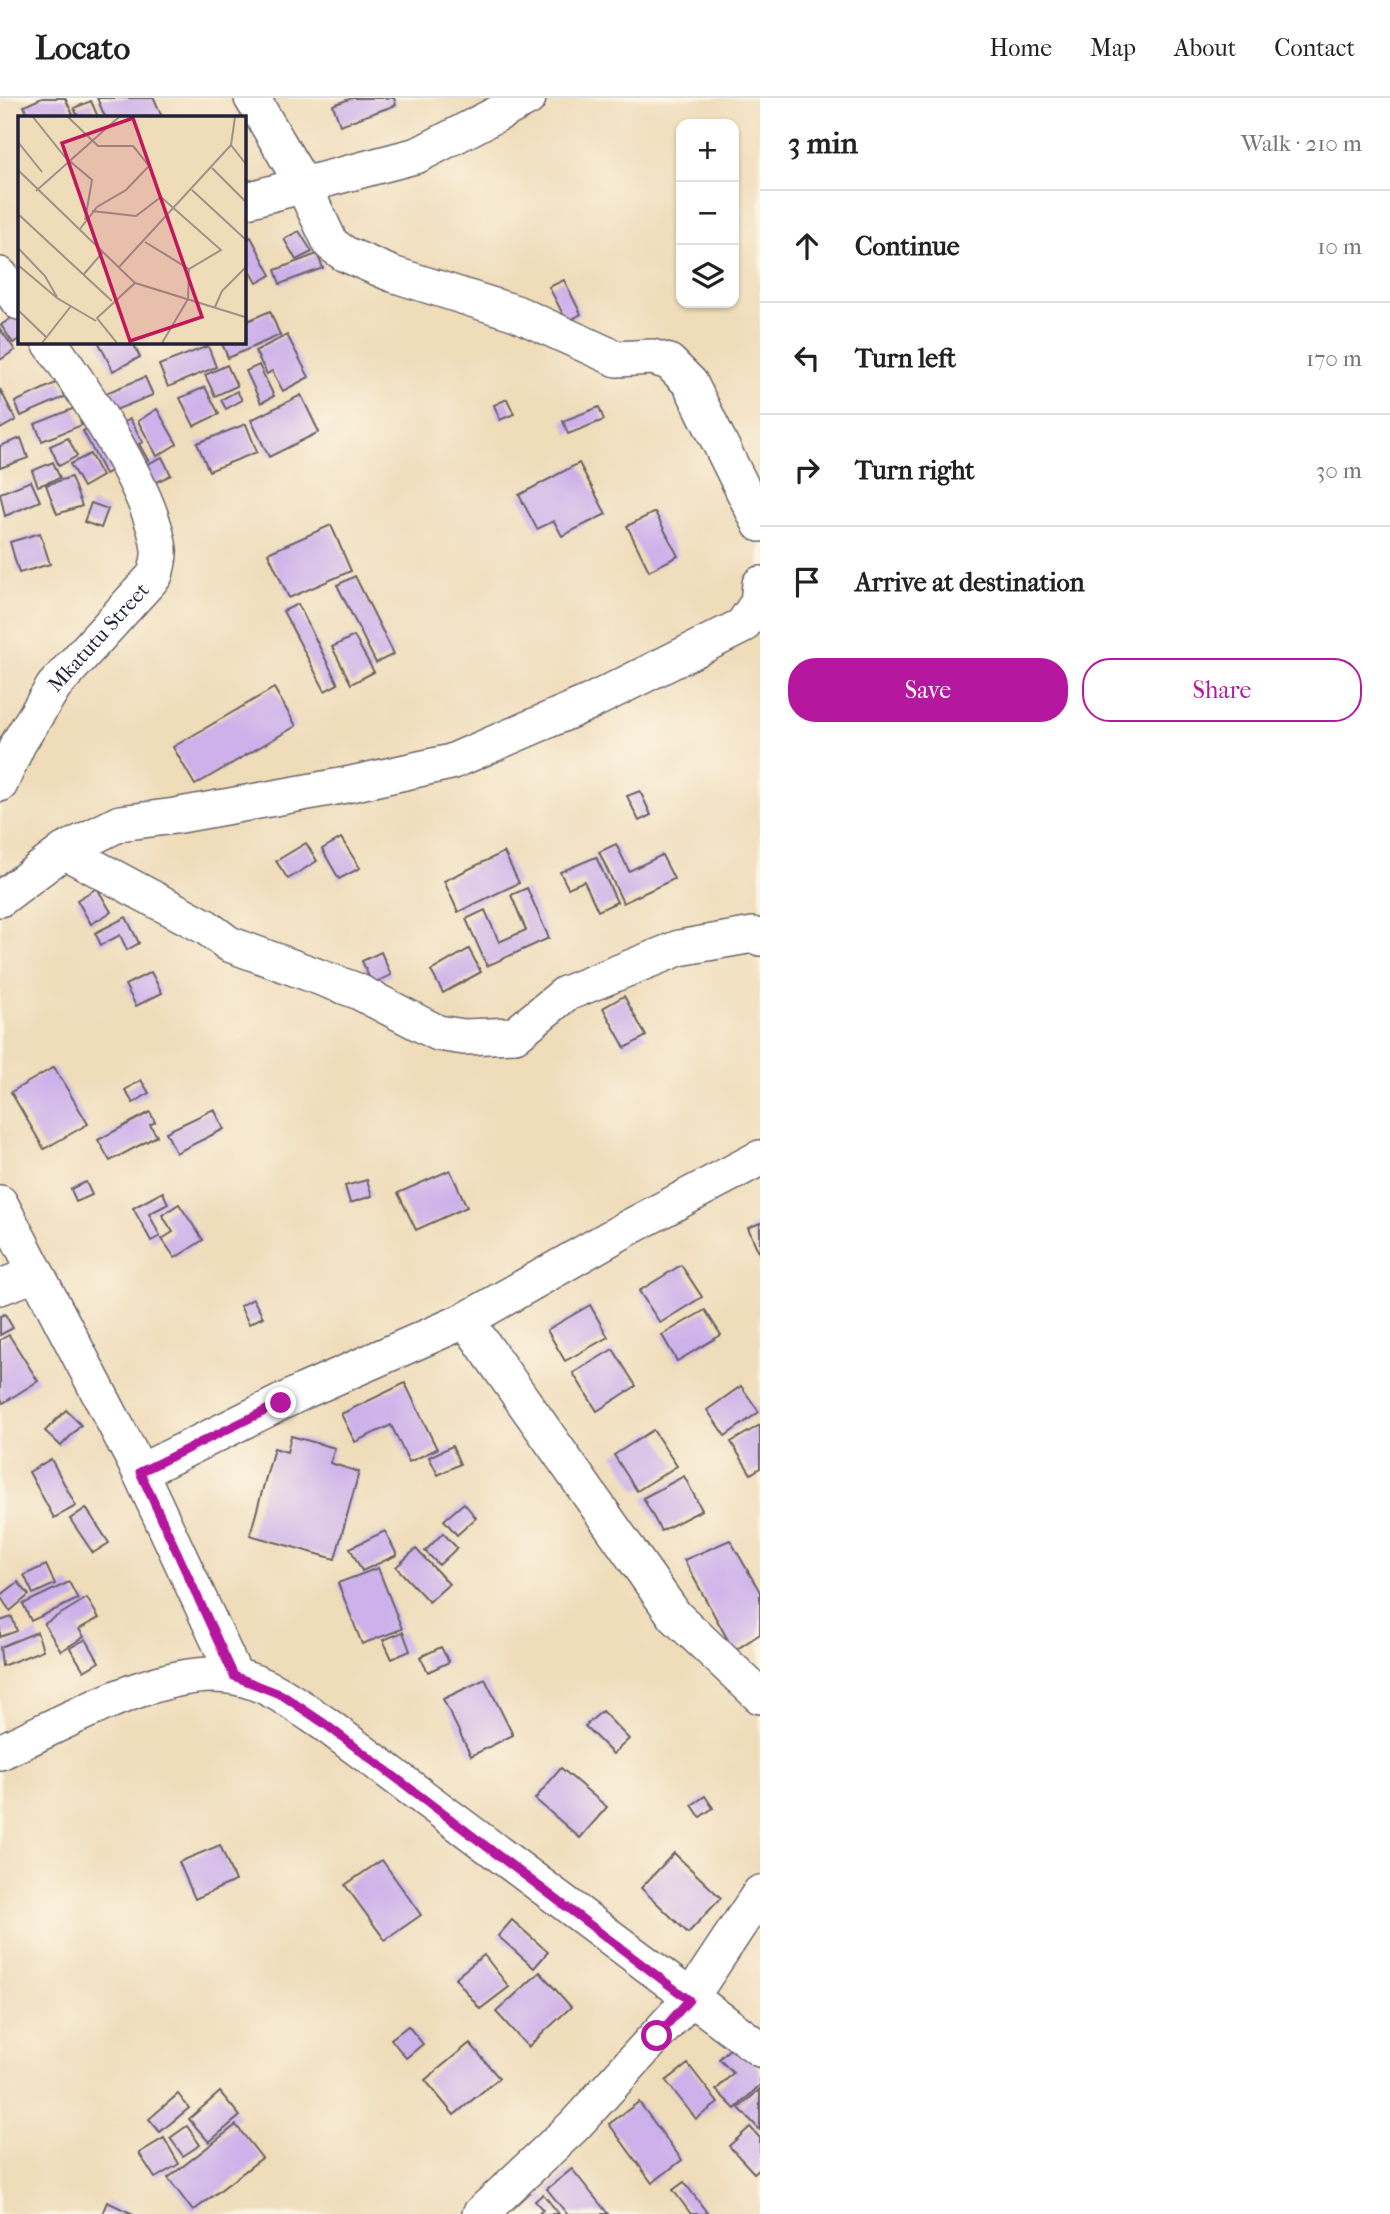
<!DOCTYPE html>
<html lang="en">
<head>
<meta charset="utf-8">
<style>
  :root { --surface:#fff; --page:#f6f6f6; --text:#222; --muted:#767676; --line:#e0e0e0; --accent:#b5179e }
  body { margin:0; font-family:"IM FELL French Canon",serif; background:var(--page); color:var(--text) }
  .controls { position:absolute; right:21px; top:21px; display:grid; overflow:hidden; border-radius:14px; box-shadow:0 2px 5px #0004 }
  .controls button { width:63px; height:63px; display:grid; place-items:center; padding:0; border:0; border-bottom:2px solid var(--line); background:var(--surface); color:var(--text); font:35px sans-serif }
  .stop { position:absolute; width:21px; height:21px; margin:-16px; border:5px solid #b5179e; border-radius:50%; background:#fff }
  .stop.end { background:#b5179e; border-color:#fff; box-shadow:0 2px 7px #0008 }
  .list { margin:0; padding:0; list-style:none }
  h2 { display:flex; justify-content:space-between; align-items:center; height:91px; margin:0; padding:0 28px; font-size:30px }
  h2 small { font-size:23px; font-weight:400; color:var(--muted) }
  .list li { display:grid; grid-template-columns:46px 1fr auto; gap:21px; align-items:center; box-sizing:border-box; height:112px; padding:0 28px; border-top:2px solid var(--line) }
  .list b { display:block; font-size:26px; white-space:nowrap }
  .list em { font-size:23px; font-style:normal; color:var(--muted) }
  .actions { display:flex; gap:14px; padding:21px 28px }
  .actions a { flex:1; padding:16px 0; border:2px solid var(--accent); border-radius:28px; text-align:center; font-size:24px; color:var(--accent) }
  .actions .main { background:var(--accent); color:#fff }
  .icon { flex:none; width:38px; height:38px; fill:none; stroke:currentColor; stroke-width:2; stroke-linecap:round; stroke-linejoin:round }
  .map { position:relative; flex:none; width:760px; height:2116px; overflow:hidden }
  header { display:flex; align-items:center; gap:42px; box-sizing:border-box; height:98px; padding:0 35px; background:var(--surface); border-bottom:2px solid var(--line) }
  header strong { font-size:33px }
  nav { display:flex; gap:38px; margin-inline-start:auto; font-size:24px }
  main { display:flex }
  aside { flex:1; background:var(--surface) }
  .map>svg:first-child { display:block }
</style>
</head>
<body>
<header>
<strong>Locato</strong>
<nav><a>Home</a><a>Map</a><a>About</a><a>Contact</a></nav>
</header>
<main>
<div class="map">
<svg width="760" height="2116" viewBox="0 0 760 2116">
  <rect width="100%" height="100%" fill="#fcf5e5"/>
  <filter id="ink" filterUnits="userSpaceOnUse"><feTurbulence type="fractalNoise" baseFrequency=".0143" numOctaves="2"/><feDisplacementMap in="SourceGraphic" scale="14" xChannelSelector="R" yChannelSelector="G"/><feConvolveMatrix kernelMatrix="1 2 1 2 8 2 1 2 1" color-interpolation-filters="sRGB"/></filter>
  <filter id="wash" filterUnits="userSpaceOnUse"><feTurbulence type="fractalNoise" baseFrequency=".00686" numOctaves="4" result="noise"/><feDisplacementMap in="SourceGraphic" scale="28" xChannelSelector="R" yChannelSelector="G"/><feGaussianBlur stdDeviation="1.57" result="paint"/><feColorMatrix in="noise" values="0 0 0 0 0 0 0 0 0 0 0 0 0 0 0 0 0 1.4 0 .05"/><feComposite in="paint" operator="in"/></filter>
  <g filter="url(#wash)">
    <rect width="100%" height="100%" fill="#efdcb9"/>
    <g id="blocks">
      <g fill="#cdb1ea">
        <polygon points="42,0 65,0 74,19 29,19 24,8"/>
        <polygon points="97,0 154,0 162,19 105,19"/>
        <polygon points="352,0 394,0 396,7 340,27 333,7"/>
        <polygon points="91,3 98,19 78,19 74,10"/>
        <polygon points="299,133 312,154 296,162 284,141"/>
        <polygon points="251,139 271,177 257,185 243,160 243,143"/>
        <polygon points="317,156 323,170 280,186 275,172"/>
        <polygon points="564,182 581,216 567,224 549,189"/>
        <polygon points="270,213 280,237 228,260 221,243 243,243 243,225"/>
        <polygon points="16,217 19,223 19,241 13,245 1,227"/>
        <polygon points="0,231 15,252 0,262"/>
        <polygon points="287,237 309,279 283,293 272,273 267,276 255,253"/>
        <polygon points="98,243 132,243 140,259 113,273"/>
        <polygon points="208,248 216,269 168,289 159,267"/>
        <polygon points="227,267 237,288 215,298 205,277"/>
        <polygon points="259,267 274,298 261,305 246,273"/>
        <polygon points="145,279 153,297 113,313 106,295"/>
        <polygon points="60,283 67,298 21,318 15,304"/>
        <polygon points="205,289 219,316 194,328 180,300"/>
        <polygon points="0,291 16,322 0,331"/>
        <polygon points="237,293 242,302 226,311 221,302"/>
        <polygon points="301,297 319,334 269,359 251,322"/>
        <polygon points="507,301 514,316 500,322 494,307"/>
        <polygon points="599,309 604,322 568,336 563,323"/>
        <polygon points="75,310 82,327 42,343 35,326"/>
        <polygon points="157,311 177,346 157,358 138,323"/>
        <polygon points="130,321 143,344 139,346 148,362 135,369 113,330"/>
        <polygon points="97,326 119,369 105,376 83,333"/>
        <polygon points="246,326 257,354 209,373 197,345"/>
        <polygon points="21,340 28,360 0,370 0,348"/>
        <polygon points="68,340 77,358 59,368 50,348"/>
        <polygon points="90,356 102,378 83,389 70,366"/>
        <polygon points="162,359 171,377 144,390 135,372"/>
        <polygon points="53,364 60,380 38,388 32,373"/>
        <polygon points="579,365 606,416 562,438 554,423 537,431 519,397"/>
        <polygon points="71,379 82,408 57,416 46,387"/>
        <polygon points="31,383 40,403 5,418 0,395"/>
        <polygon points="91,405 108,411 101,430 84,424"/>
        <polygon points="655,414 678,458 649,473 627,428"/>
        <polygon points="331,427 351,473 289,500 268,455"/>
        <polygon points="40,435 50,466 19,475 10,444"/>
        <polygon points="355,478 394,556 376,565 337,487"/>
        <polygon points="298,506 338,586 325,593 283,513"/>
        <polygon points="354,538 374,574 351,586 332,549"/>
        <polygon points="274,590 296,628 195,687 173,649"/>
        <polygon points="640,693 651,717 639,723 627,698"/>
        <polygon points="341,740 360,770 339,781 322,751"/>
        <polygon points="306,745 317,763 288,781 276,763"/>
        <polygon points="616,746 629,773 662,757 674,781 623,805 599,754"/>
        <polygon points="504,754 519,785 458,814 444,783"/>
        <polygon points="596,759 617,804 598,813 584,783 568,790 560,774"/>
        <polygon points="97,790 111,814 91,826 77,802"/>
        <polygon points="527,790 549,840 487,868 466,821 485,812 499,844 526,832 511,797"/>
        <polygon points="126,819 139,845 127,852 120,837 101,847 95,835"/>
        <polygon points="469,851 481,874 443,895 431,873"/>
        <polygon points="381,854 391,877 372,886 362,863"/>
        <polygon points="151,874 162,895 136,908 125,887"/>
        <polygon points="624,898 646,938 625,950 603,910"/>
        <polygon points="54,969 88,1026 44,1051 11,994"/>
        <polygon points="141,982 149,995 133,1005 125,992"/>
        <polygon points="214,1011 224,1031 176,1055 166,1034"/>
        <polygon points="150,1014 155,1024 150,1027 157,1038 110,1063 98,1042"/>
        <polygon points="450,1072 467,1109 416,1132 398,1095"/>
        <polygon points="367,1082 372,1098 350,1105 345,1088"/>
        <polygon points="86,1084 92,1097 76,1104 71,1091"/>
        <polygon points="163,1094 168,1106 149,1116 160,1138 151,1143 133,1110"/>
        <polygon points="179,1106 203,1142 175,1160 162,1141 173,1134 162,1117"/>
        <polygon points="760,1125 760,1157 748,1130"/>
        <polygon points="681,1167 702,1199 660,1225 639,1193"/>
        <polygon points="253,1201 263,1219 249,1226 240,1208"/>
        <polygon points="590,1207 608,1239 565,1263 547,1232"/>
        <polygon points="705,1212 721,1237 677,1263 662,1237"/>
        <polygon points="5,1216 13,1230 0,1237 0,1218"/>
        <polygon points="9,1237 38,1283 3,1305 0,1299 0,1242"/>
        <polygon points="613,1251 636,1288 597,1313 573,1275"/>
        <polygon points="405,1285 437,1351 409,1364 391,1327 355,1344 341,1316"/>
        <polygon points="741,1288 759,1314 725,1338 707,1312"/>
        <polygon points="66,1312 81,1327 61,1348 45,1333"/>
        <polygon points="760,1327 760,1370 751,1376 731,1344"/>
        <polygon points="653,1332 677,1368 637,1393 614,1357"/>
        <polygon points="291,1338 335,1350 330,1365 359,1374 335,1461 250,1437 274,1350 287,1354"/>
        <polygon points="452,1348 460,1366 438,1377 429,1359"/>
        <polygon points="51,1361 76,1408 54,1420 29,1374"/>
        <polygon points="684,1378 702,1412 661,1433 643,1400"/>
        <polygon points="464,1405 476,1420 457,1437 444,1422"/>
        <polygon points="86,1410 109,1445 93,1455 70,1421"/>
        <polygon points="385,1433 397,1457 362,1473 350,1450"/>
        <polygon points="443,1435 457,1450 439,1467 425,1453"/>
        <polygon points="730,1442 760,1494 760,1536 734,1553 684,1462"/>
        <polygon points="416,1451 449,1486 429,1504 396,1469"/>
        <polygon points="46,1467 55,1486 33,1496 24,1477"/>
        <polygon points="378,1470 402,1531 362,1546 338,1485"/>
        <polygon points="18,1484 29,1497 10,1513 0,1498"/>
        <polygon points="69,1484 78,1501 31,1523 23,1506"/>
        <polygon points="87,1500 99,1520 79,1531 84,1539 61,1553 44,1526"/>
        <polygon points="12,1519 17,1533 0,1539 0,1523"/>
        <polygon points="37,1534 43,1552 2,1568 0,1549"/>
        <polygon points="403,1534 410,1553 392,1561 383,1542"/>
        <polygon points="86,1541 99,1564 84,1573 70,1550"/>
        <polygon points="441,1549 449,1564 428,1574 420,1559"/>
        <polygon points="485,1581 513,1637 471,1658 443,1601"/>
        <polygon points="602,1613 629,1641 613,1656 585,1628"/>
        <polygon points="561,1670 607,1709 580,1740 535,1701"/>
        <polygon points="705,1698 713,1710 700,1719 692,1707"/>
        <polygon points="220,1747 235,1783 195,1801 179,1764"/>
        <polygon points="674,1755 721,1800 688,1835 641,1790"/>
        <polygon points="382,1762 421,1817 385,1842 345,1787"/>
        <polygon points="512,1822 548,1854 534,1870 498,1838"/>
        <polygon points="484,1857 509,1889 480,1911 455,1880"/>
        <polygon points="540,1874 571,1909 528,1949 496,1914"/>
        <polygon points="408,1928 423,1946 406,1960 391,1941"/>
        <polygon points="470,1945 499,1980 454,2017 425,1982"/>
        <polygon points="735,1946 760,1972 760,1987 735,2011 716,1992 733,1975 719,1961"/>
        <polygon points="688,1966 718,2005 696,2021 666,1983"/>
        <polygon points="760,1991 760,2032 739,2010"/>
        <polygon points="220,1994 240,2018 209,2044 189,2021"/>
        <polygon points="178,1996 189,2010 160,2034 149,2021"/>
        <polygon points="639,2004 682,2062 652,2085 609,2026"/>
        <polygon points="236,2027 262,2060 193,2113 168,2080"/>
        <polygon points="187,2028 200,2047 183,2058 170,2040"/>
        <polygon points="750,2029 760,2040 760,2070 754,2075 729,2048"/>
        <polygon points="164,2040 179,2066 155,2080 139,2055"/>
        <polygon points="572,2071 608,2116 567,2116 547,2091"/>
        <polygon points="684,2084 708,2116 691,2116 673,2092"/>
        <polygon points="543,2096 559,2116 538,2116 543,2112 535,2103"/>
        <polygon points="107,2104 133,2116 102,2116"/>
      </g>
    </g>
  </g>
  <g filter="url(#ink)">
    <use href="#blocks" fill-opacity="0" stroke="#6a6367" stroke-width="2"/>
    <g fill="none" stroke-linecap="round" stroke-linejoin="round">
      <defs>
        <g id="street">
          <polyline points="252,0 302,85 331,146 345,156 392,176 516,215 617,261 652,259 669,264 690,285 760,426"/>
          <polyline points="243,103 418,57 528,0"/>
          <polyline points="0,177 19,204"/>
          <path id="s1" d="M0,686L18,646L54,588L155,477C157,469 160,459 159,451C152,393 84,292 49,243"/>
          <polyline points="64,753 206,829 229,846 357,893 438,935 464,939 515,937 565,896 679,850 753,837 760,840"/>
          <polyline points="0,801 64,753 120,725 175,718 346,687 451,664 590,604 742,528 758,505 760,486"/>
          <polyline points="0,1105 140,1374 235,1578"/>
          <polyline points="0,1189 36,1176"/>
          <polyline points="466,1222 675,1518 760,1598"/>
          <polyline points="140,1374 304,1293 466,1222 626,1131 760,1060"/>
          <path d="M0,1654C64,1625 165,1565 236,1579C269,1585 298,1608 325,1626L760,1951"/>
          <polyline points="480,2116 574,2028 689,1902 760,1795"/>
        </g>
      </defs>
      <use href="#street" stroke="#6a6367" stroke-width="38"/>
      <use href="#street" stroke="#fff" stroke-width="35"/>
    </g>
  </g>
  <g fill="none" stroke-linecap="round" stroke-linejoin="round" filter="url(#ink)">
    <polyline stroke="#b5179e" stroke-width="9" points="281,1305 140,1374 234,1578 282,1597 325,1626 689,1902 657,1938"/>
  </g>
  <g text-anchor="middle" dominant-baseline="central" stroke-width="5" stroke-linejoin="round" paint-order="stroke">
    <g font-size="21" fill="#22223b" stroke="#fcf5e5">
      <text stroke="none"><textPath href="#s1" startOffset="178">Mkatutu Street</textPath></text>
    </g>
  </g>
  <g transform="translate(18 18)">
    <rect width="228" height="228" fill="#efdcb9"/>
    <path fill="none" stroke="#9d9287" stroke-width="2" d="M15,1L47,41L74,64L67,104M50,1L80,30H115L131,50L108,74L79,91L62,113M0,26L24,56M213,29L227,47M194,52L227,85M0,54L117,167M174,74L227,123M18,75L101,1M74,95L118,100L143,81L203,134L171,153L127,126M0,98L94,185M0,132L27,160L39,181M0,149L39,182L78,205M101,151L213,29L217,1M66,158L85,136M197,191L204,175L227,152M0,194L29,222M24,227L53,190M99,227L79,202L117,167L227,201M144,227L170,183L171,153"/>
    <path fill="#c2185b" fill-opacity="0.15" stroke="#c2185b" stroke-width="3.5" d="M115,2L184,201L112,225L44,27Z"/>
    <rect width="228" height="228" fill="none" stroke="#22223b" stroke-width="3.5"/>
  </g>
</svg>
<div class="controls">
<button>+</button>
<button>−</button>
<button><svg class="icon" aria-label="layers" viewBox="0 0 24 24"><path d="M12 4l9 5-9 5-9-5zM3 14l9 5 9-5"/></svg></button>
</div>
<div class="stop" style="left:657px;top:1938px"></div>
<div class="stop end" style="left:281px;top:1305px"></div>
</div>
<aside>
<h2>3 min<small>Walk · 210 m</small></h2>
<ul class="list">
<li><svg class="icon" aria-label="ahead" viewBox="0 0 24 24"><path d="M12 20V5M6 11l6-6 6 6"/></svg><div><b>Continue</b></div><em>10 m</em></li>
<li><svg class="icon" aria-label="left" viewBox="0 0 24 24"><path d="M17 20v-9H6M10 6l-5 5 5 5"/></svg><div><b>Turn left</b></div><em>170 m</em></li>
<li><svg class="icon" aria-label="right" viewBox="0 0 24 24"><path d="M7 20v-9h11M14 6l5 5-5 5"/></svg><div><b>Turn right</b></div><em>30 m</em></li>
<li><svg class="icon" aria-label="arrive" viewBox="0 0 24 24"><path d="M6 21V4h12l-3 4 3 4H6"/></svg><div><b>Arrive at destination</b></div></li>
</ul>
<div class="actions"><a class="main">Save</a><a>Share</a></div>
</aside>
</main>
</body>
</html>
